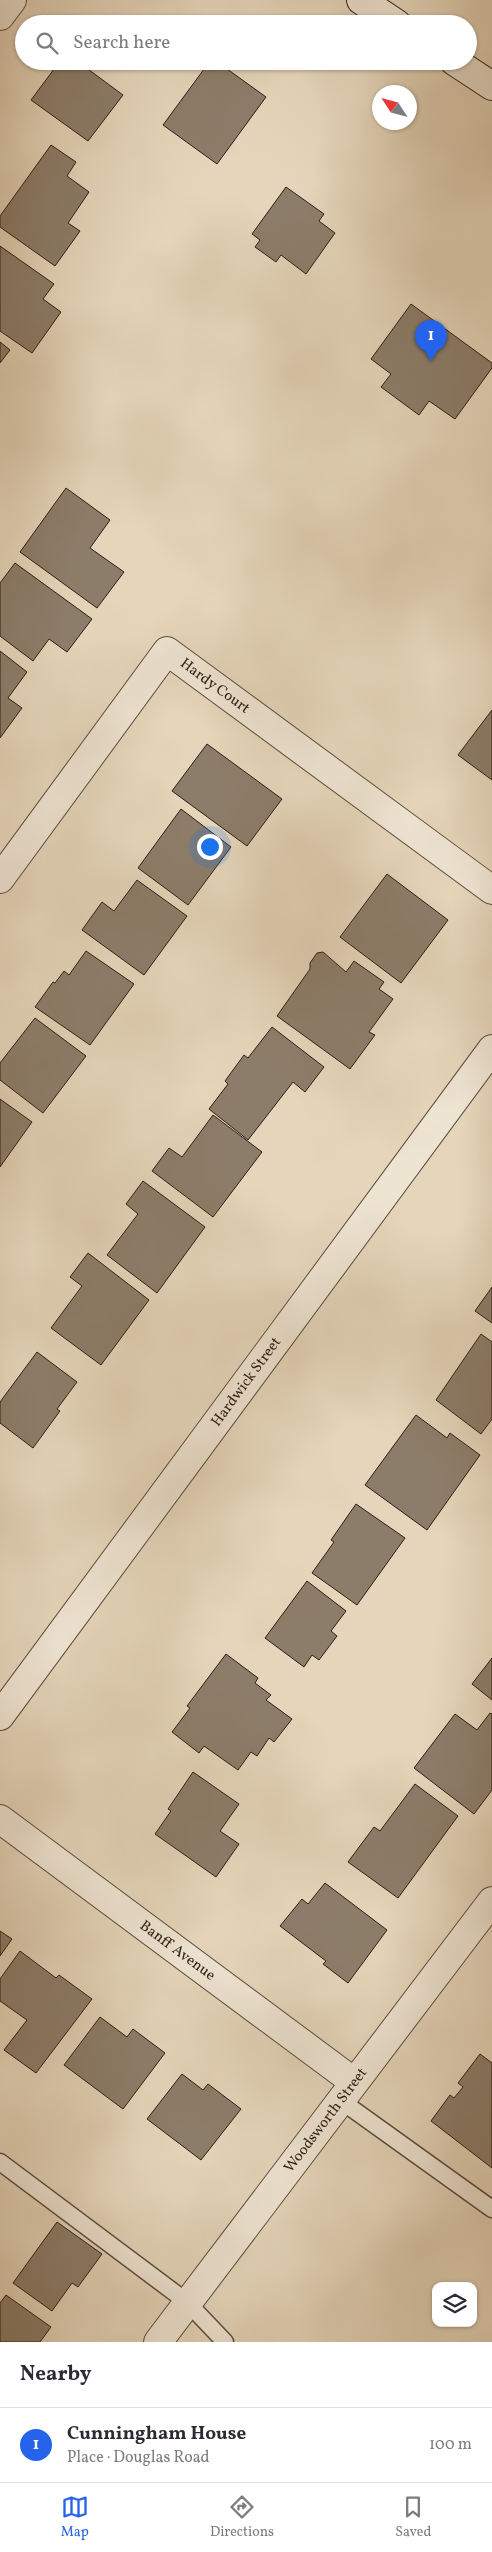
<!DOCTYPE html>
<html lang="en">
<head>
<meta charset="utf-8">
<style>
  :root { --surface:#fff; --page:#f7f7f7; --text:#2b2b33; --muted:#7c7c81; --line:#e1e1e2; --accent:#2563eb }
  body { margin:0; font-family:Vollkorn,serif; background:var(--page); color:var(--text) }
  .controls { position:absolute; right:15px; bottom:15px; display:grid; overflow:hidden; border-radius:10px; box-shadow:0 1px 4px #0004 }
  .controls button { width:45px; height:45px; display:grid; place-items:center; padding:0; border:0; border-bottom:1px solid var(--line); background:var(--surface); color:var(--text); font:25px sans-serif }
  .compass { position:absolute; left:372px; top:85px; width:45px; height:45px; border-radius:50%; background:var(--surface); box-shadow:0 1px 4px #0004; rotate:306deg }
  .you { position:absolute; left:209px; top:846px; width:18px; height:18px; margin:-12px; border:4px solid #fff; border-radius:50%; background:#1a73e8; box-shadow:0 0 0 8px #1a73e833 }
  .badge { display:grid; place-items:center; width:32px; height:32px; border-radius:50%; background:var(--accent); color:#fff; font-size:16px; font-weight:700 }
  .pin { position:absolute; translate:-50% -41px; filter:drop-shadow(0 1px 2px #0008) }
  .pin::after { content:''; position:absolute; top:26px; width:18px; height:15px; background:inherit; clip-path:polygon(0 0,100% 0,50% 100%) }
  .list { margin:0; padding:0; list-style:none }
  h2 { display:flex; justify-content:space-between; align-items:center; height:65px; margin:0; padding:0 20px; font-size:21px }
  h2 small { font-size:16px; font-weight:400; color:var(--muted) }
  .list li { display:grid; grid-template-columns:32px 1fr auto; gap:15px; align-items:center; box-sizing:border-box; height:75px; padding:0 20px; border-top:1px solid var(--line) }
  .list b { display:block; font-size:19px; white-space:nowrap }
  .list p { margin:0; font-size:16px; white-space:nowrap; color:var(--muted) }
  .list em { font-size:16px; font-style:normal; color:var(--muted) }
  .icon { flex:none; width:28px; height:28px; fill:none; stroke:currentColor; stroke-width:2; stroke-linecap:round; stroke-linejoin:round }
  .map { position:relative; flex:none; width:492px; height:2342px; overflow:hidden }
  .search { position:absolute; background:var(--surface); box-shadow:0 1px 4px #0004; left:15px; right:15px; top:15px; height:55px; display:flex; align-items:center; gap:12px; box-sizing:border-box; padding:0 18px; border-radius:28px; color:var(--muted); font-size:19px }
  .sheet { height:140px; background:var(--surface) }
  nav { display:flex; justify-content:space-around; align-items:center; box-sizing:border-box; height:70px; border-top:1px solid var(--line); background:var(--surface); font-size:14px; color:var(--muted) }
  nav a { display:grid; justify-items:center; gap:2px }
  nav .on { color:var(--accent) }
  .map>svg:first-child { display:block }
</style>
</head>
<body>
<div class="map">
<svg width="492" height="2342" viewBox="0 0 492 2342">
  <rect width="100%" height="100%" fill="#e5d5ba"/>
  <filter id="stains"><feTurbulence type="fractalNoise" baseFrequency=".004" numOctaves="4"/><feColorMatrix values="0 0 0 0 .2 0 0 0 0 .09 0 0 0 0 .02 0 0 0 .5 -.17"/></filter>
  <radialGradient id="worn" r=".72"><stop offset=".6" stop-color="#630" stop-opacity="0"/><stop offset="1" stop-color="#630" stop-opacity=".3"/></radialGradient>
  <g fill="#8c7d6a" stroke="#2c1e14">
    <polygon points="60,61 77,61 123,95 88,141 31,100"/>
    <polygon points="210,61 216,61 266,97 217,164 163,125"/>
    <polygon points="51,145 76,162 67,176 89,192 68,223 80,231 55,266 0,227 0,216"/>
    <polygon points="286,187 324,214 319,221 335,233 306,274 281,255 276,262 255,247 260,240 252,234"/>
    <polygon points="0,246 54,284 43,299 61,312 32,353 0,331"/>
    <polygon points="411,304 492,363 492,368 455,419 429,401 419,415 381,387 391,374 371,359"/>
    <polygon points="0,342 10,350 0,363"/>
    <polygon points="66,488 110,520 90,548 124,572 97,608 20,552"/>
    <polygon points="15,563 92,619 67,652 49,639 33,661 0,636 0,583"/>
    <polygon points="0,651 27,672 8,698 22,708 0,738"/>
    <polygon points="492,710 492,780 458,755"/>
    <polygon points="207,744 282,799 247,846 172,791"/>
    <polygon points="181,809 231,847 188,905 138,868"/>
    <polygon points="387,874 448,920 401,983 340,937"/>
    <polygon points="137,880 187,916 144,975 82,930 102,902 114,911"/>
    <polygon points="86,951 134,984 90,1045 35,1007 53,982 55,983 64,971 69,975"/>
    <polygon points="323,952 346,972 354,961 384,982 379,989 393,999 369,1032 375,1035 350,1069 277,1016 310,969 310,963 317,953"/>
    <polygon points="35,1018 86,1056 43,1113 0,1080 0,1063"/>
    <polygon points="272,1027 324,1067 305,1092 293,1082 248,1140 209,1109 228,1084 225,1081 244,1055 248,1058"/>
    <polygon points="0,1099 32,1122 0,1167"/>
    <polygon points="213,1115 262,1152 213,1217 152,1171 169,1148 182,1157"/>
    <polygon points="143,1181 205,1227 157,1293 107,1255 138,1214 126,1204"/>
    <polygon points="88,1253 149,1300 101,1365 51,1328 82,1286 70,1277"/>
    <polygon points="492,1287 492,1323 475,1311"/>
    <polygon points="481,1334 492,1342 492,1419 481,1434 436,1400"/>
    <polygon points="37,1352 77,1382 57,1409 60,1411 33,1448 0,1423 0,1402"/>
    <polygon points="416,1415 447,1438 450,1433 480,1455 427,1530 365,1485"/>
    <polygon points="356,1504 405,1538 357,1605 312,1573 334,1542 331,1540"/>
    <polygon points="307,1581 346,1611 331,1631 337,1636 319,1660 312,1655 304,1667 265,1638"/>
    <polygon points="226,1654 258,1678 255,1683 271,1695 266,1700 292,1719 274,1742 269,1738 257,1756 251,1752 238,1770 204,1746 199,1753 172,1732 190,1708 187,1706"/>
    <polygon points="492,1658 492,1700 472,1684"/>
    <polygon points="490,1713 492,1714 492,1790 474,1814 414,1768 455,1714 477,1730"/>
    <polygon points="193,1772 239,1804 220,1831 239,1844 216,1877 155,1834 171,1811 168,1809"/>
    <polygon points="415,1784 458,1816 398,1898 348,1862 374,1827 380,1831"/>
    <polygon points="325,1883 387,1930 348,1983 323,1964 326,1961 280,1926 302,1899 308,1904"/>
    <polygon points="0,1931 12,1939 0,1956"/>
    <polygon points="20,1951 56,1978 59,1975 92,1999 36,2073 4,2050 27,2020 0,2001 0,1979"/>
    <polygon points="100,2017 127,2037 133,2029 165,2053 123,2109 64,2065"/>
    <polygon points="480,2054 492,2063 492,2168 431,2121 450,2095 454,2098 463,2087 458,2083"/>
    <polygon points="182,2074 203,2090 208,2084 241,2109 201,2160 147,2119"/>
    <polygon points="57,2222 102,2254 78,2287 72,2283 52,2311 13,2283"/>
    <polygon points="6,2295 51,2327 40,2342 0,2342 0,2303"/>
  </g>
  <g fill="none" stroke-linecap="round" stroke-linejoin="round">
    <defs>
      <g id="lane">
        <polyline points="340,2100 492,2209"/>
        <polyline points="0,2162 187,2302 225,2342"/>
      </g>
      <g id="street">
        <polyline points="0,16 12,0"/>
        <path id="s1" d="M0,879L167,651L492,890"/>
        <path id="s2" d="M0,1716L492,1049"/>
        <path id="s3" d="M0,1819L354,2082"/>
        <path id="s4" d="M158,2342L492,1901"/>
      </g>
      <g id="secondary">
        <polyline points="361,0 397,24"/>
        <polyline points="454,61 492,86"/>
      </g>
    </defs>
    <use href="#lane" stroke="#5a4c3e" stroke-width="19"/>
    <use href="#street" stroke="#5a4c3e" stroke-width="30"/>
    <use href="#secondary" stroke="#2c1e14" stroke-width="30"/>
    <use href="#lane" stroke="#eee4d2" stroke-width="16"/>
    <use href="#street" stroke="#eee4d2" stroke-width="28"/>
    <use href="#secondary" stroke="#eee4d2" stroke-width="28"/>
  </g>
  <g text-anchor="middle" dominant-baseline="central" stroke-width="4" stroke-linejoin="round" paint-order="stroke">
    <g font-size="15" fill="#2c1e14" stroke="#eee4d2">
      <text stroke="none"><textPath href="#s1" startOffset="342">Hardy Court</textPath></text>
      <text stroke="none"><textPath href="#s2" startOffset="415">Hardwick Street</textPath></text>
      <text stroke="none"><textPath href="#s3" startOffset="221">Banff Avenue</textPath></text>
      <text stroke="none"><textPath href="#s4" startOffset="278">Woodsworth Street</textPath></text>
    </g>
  </g>
  <rect width="100%" height="100%" filter="url(#stains)"/>
  <rect width="100%" height="100%" fill="url(#worn)"/>
</svg>
<div class="controls">
<button><svg class="icon" aria-label="layers" viewBox="0 0 24 24"><path d="M12 4l9 5-9 5-9-5zM3 14l9 5 9-5"/></svg></button>
</div>
<svg class="compass" viewBox="-18 -18 36 36"><path d="M0-13l5 13h-10z" fill="#e53935"/><path d="M0 13l5-13h-10z" fill="#7c7c81"/></svg>
<div class="you"></div>
<div class="pin badge" style="left:431px;top:361px">1</div>
<div class="search"><svg class="icon" aria-label="search" viewBox="0 0 24 24"><circle cx="10" cy="10" r="6"/><path d="M15 15l6 6"/></svg>Search here</div>
</div>
<section class="sheet">
<h2>Nearby<small></small></h2>
<ul class="list">
<li><span class="badge">1</span><div><b>Cunningham House</b><p>Place · Douglas Road</p></div><em>100 m</em></li>
</ul>
</section>
<nav>
<a class="on"><svg class="icon" aria-label="map" viewBox="0 0 24 24"><path d="M3 6l6-2 6 2 6-2v14l-6 2-6-2-6 2zM9 4v14M15 6v14"/></svg>Map</a>
<a><svg class="icon" aria-label="directions" viewBox="0 0 24 24"><path d="M12 3l9 9-9 9-9-9zM9 14v-3h6M13 9l2 2-2 2"/></svg>Directions</a>
<a><svg class="icon" aria-label="saved" viewBox="0 0 24 24"><path d="M7 4h10v16l-5-4-5 4z"/></svg>Saved</a>
</nav>
</body>
</html>
